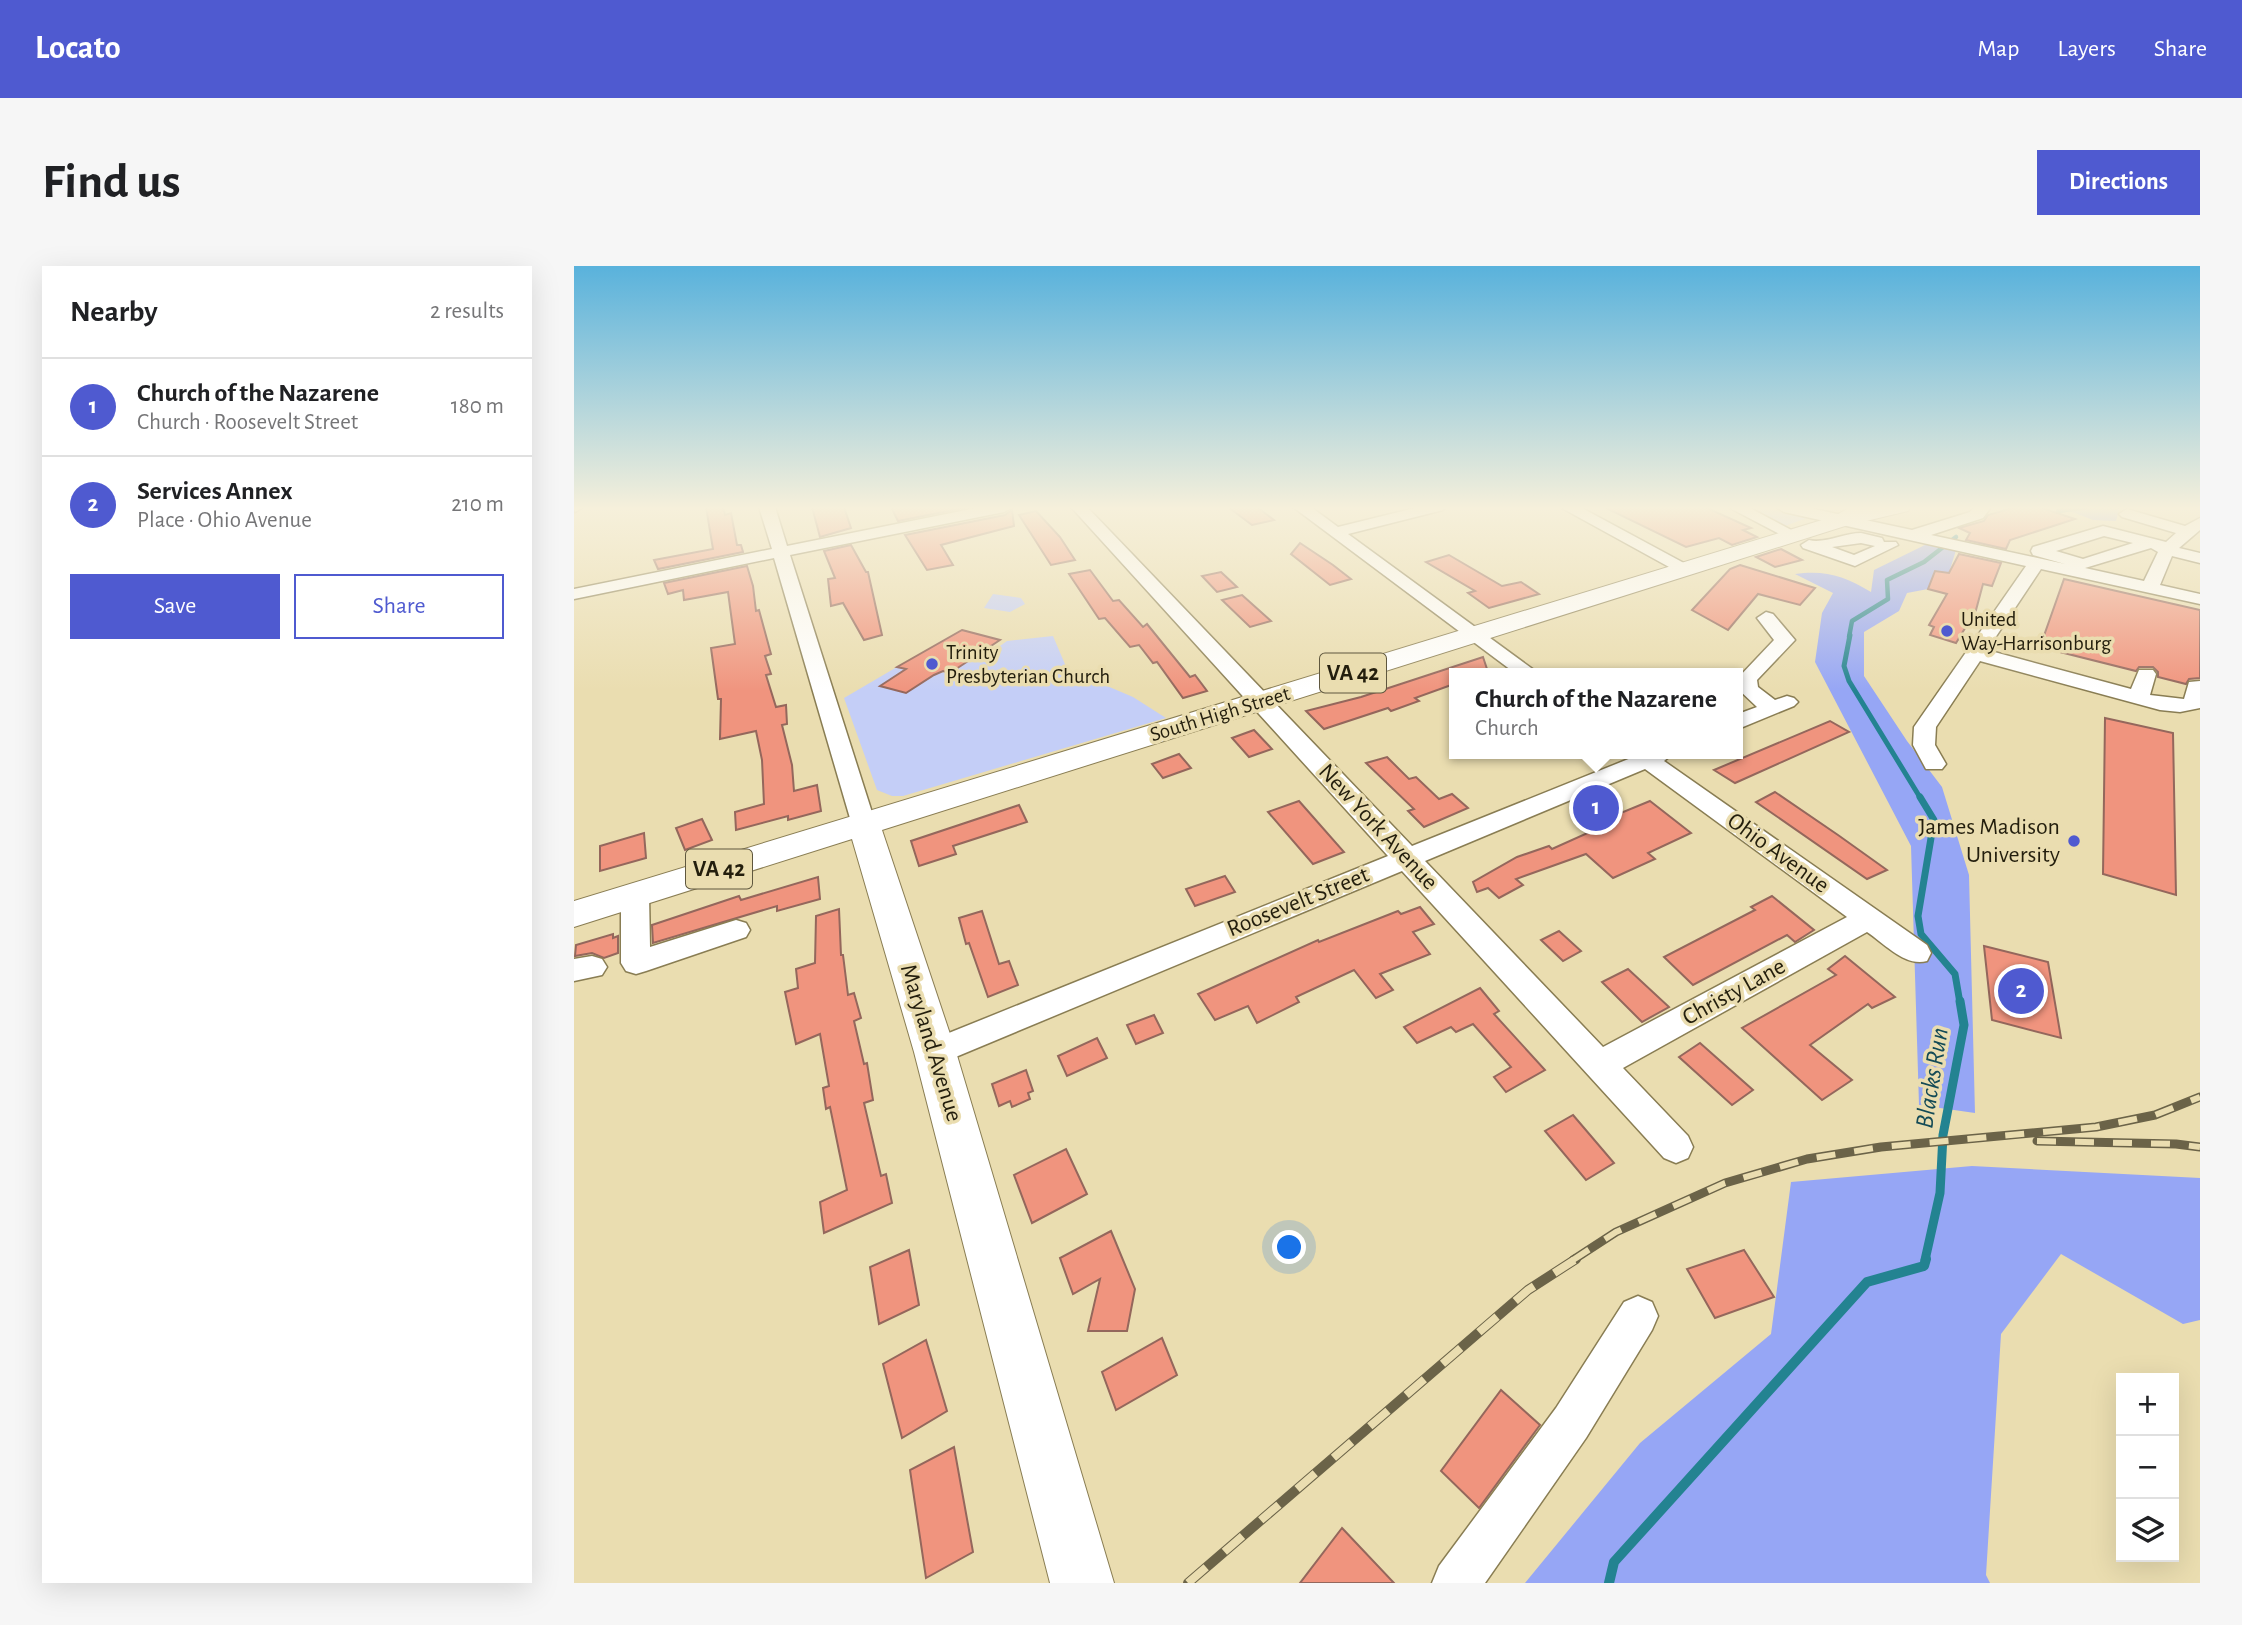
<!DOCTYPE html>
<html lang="en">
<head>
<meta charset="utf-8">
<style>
  :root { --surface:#fff; --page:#f6f6f6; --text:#202124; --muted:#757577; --line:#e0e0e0; --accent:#4f5ad0 }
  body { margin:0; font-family:"Alegreya Sans",sans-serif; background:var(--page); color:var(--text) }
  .controls { position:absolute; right:21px; bottom:21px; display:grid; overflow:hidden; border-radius:0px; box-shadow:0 7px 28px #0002 }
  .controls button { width:63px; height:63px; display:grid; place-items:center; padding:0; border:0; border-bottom:2px solid var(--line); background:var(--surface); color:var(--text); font:35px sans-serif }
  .you { position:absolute; left:716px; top:982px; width:24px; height:24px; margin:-18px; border:5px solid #fff; border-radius:50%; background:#1a73e8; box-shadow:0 0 0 10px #1a73e833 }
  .badge { display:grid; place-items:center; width:46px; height:46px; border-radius:50%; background:var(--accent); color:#fff; font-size:23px; font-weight:700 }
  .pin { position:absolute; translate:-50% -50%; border:4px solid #fff; box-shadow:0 2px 7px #0006 }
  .popup { position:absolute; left:875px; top:402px; width:294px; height:91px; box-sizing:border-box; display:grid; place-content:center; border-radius:0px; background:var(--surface); filter:drop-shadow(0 2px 5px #0005); font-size:23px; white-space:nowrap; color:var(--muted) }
  .popup b { font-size:26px; color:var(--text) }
  .popup::after { content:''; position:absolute; left:50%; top:100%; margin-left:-14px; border:14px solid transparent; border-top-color:var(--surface) }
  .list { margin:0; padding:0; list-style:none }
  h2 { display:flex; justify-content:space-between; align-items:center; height:91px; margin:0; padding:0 28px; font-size:30px }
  h2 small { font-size:23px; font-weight:400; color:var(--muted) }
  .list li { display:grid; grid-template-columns:46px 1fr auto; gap:21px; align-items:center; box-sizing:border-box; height:98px; padding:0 28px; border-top:2px solid var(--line) }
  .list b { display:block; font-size:26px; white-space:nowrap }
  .list p { margin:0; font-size:23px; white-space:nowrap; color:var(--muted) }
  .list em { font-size:23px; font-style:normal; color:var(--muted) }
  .actions { display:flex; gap:14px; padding:21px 28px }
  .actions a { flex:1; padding:16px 0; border:2px solid var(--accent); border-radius:0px; text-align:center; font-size:24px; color:var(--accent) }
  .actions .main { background:var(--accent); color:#fff }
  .icon { flex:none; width:38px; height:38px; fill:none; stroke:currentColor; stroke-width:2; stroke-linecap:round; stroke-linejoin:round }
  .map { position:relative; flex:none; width:1626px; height:1317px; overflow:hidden; border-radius:0px }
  header { display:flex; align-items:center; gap:42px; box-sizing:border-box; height:98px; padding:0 35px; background:var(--accent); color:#fff }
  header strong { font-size:33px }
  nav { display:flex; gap:38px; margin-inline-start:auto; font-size:24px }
  .intro { display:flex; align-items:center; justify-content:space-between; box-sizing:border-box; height:168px; padding:0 42px }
  h1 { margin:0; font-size:49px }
  .button { padding:18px 32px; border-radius:0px; background:var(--accent); color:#fff; font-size:24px; font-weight:700 }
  main { display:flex; gap:42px; padding:0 42px }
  aside { flex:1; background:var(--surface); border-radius:0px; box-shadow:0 7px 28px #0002 }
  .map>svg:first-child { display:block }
</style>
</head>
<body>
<header>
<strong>Locato</strong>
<nav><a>Map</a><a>Layers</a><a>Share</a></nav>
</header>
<div class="intro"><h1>Find us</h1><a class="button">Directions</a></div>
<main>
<aside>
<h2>Nearby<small>2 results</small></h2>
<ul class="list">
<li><span class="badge">1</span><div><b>Church of the Nazarene</b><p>Church · Roosevelt Street</p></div><em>180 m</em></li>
<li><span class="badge">2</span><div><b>Services Annex</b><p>Place · Ohio Avenue</p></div><em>210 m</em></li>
</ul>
<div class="actions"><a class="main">Save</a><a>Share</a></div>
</aside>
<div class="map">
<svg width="1626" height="1317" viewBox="0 0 1626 1317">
  <rect width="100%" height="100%" fill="#eaddb0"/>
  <g fill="#c4cef7">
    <polygon points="1171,241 1187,241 1233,252 1211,260"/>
    <polygon points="419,328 447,332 451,338 436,346 410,342"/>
    <path d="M479,370L493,403L559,431L592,452L329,530H318L303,524L270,432L323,401L332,403L306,420L332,427C345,419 361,403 376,407L389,391L397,393L409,385L416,387L433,375Z"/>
  </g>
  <g fill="#96a6f5">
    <polygon points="1486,241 1546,241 1542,255 1519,254"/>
    <path d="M1355,277L1382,284L1375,307L1361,305L1354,323L1333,327L1325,345L1290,366V410L1333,475L1368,521L1395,609L1401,847L1345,839L1337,580L1241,396L1248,347L1259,327L1221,308C1252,304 1270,310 1297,326L1300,304Z"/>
    <polygon points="1398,900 1626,912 1626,1054 1609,1058 1487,988 1427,1068 1412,1309 1416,1317 951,1317 1066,1177 1197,1068 1217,916"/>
  </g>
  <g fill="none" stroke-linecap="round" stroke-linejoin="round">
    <g stroke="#238391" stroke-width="4.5">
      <polyline points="1484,245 1515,241"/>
      <polyline points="1275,371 1278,355 1314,333 1313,314 1350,296 1382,271"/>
    </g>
    <polyline stroke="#238391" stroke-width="5" points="1276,369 1270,400 1275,415 1347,533"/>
    <polyline stroke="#238391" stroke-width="7" points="1346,531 1360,554 1344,650 1347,668 1381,708 1386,737"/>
    <polyline stroke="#238391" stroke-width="9" points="1351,994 1366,927 1369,869 1390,759 1386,735"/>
    <polyline stroke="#238391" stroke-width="10" points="1035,1317 1040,1296 1293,1016 1350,1000 1352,993"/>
  </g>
  <g fill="#f0947e" stroke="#94675c" stroke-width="2">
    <polygon points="132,241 149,241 151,249 157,247 163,279 167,279 169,286 84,303 80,294 139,283"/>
    <polygon points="238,241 270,241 277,262 246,271"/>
    <polygon points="317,241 394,241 324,255"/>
    <polygon points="654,241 683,241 700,254 678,259"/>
    <polygon points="1030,241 1131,241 1177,262 1169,264 1183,271 1158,279 1145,272 1112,281"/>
    <polygon points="1442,241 1465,241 1501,253 1436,274 1432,283 1392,274 1396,267 1385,262 1410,255 1414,249"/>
    <polygon points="438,244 440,260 367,279 379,299 353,304 331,269 431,249"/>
    <polygon points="462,245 486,271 501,294 477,299 445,249"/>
    <polygon points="726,277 759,299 777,313 756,319 717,288"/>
    <polygon points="277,279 292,306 294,306 308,369 290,374 269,337 257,340 254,313 261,312 250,285"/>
    <polygon points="1207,283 1228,294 1201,301 1182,291"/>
    <polygon points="1385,288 1427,297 1418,320 1409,318 1402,344 1382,377 1356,369 1360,361 1355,359 1373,328 1354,323 1361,305 1375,307"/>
    <polygon points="875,289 928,320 947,316 965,328 915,342 894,327 901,325 852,296"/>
    <polygon points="1166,299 1241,322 1226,339 1184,328 1154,364 1118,344 1156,303"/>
    <polygon points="173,300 179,320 182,345 185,344 197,388 191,390 197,408 192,409 202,441 212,439 213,458 208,459 218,499 220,525 243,519 247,545 214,554 214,550 162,564 161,546 190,538 188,494 182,465 146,473 147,433 144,433 137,382 161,378 154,326 110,334 109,324 94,328 90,317"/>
    <polygon points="516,304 539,335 545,334 569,361 573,358 616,411 621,409 633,425 609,432 583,396 579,397 565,379 556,381 531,352 525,353 495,308"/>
    <polygon points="647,306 663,321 643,326 628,310"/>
    <polygon points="1490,313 1626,344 1626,412 1615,413 1612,418 1584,411 1584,406 1579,401 1565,401 1562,405 1466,381"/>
    <polygon points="668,329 697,355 676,361 648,334"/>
    <polygon points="388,364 426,374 376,407 369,405 360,409 332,427 306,420 332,403 323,401"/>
    <polygon points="909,391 914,406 880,407 880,418 841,432 845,435 817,445 814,442 750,463 732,445 787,431"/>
    <polygon points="1531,452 1599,467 1602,629 1529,608"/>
    <polygon points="1256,455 1275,466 1161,517 1140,504"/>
    <polygon points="680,464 698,483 675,491 658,472"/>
    <polygon points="605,488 617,502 589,512 578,498"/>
    <polygon points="813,491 835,513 842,511 865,533 878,528 894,542 850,561 834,545 840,543 792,497"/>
    <polygon points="1201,526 1264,569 1313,604 1293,613 1182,536"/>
    <polygon points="725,535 770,586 739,598 694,546"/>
    <polygon points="1076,535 1117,567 1074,587 1081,593 1039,612 1012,588 942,613 949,619 925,632 914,622 903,626 899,616 943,591 975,580 978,583 1036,557 1032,553"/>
    <polygon points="445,539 453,556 379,580 382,588 345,600 337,575"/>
    <polygon points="128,553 138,574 111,584 102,562"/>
    <polygon points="70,567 72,592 26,605 26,580"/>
    <polygon points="651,610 661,626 621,640 612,623"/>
    <polygon points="244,611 246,633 203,645 203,640 79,677 78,659 165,630 167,634"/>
    <polygon points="1198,630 1240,664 1221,676 1213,669 1119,719 1090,691 1181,644 1177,641"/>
    <polygon points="846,641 860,658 839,666 856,688 806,708 819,724 802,732 780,704 722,731 725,736 683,757 674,740 641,754 624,728 744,674 745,676 824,645 827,648"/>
    <polygon points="265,643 267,689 269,689 274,729 280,727 287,752 280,755 290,798 293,797 299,834 290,837 307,910 312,908 318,937 250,967 246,936 273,924 256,841 252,843 249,822 255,820 246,768 222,778 211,726 224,722 222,703 241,697 242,650"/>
    <polygon points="408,645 425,698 435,695 444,719 414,731 395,677 392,678 385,652"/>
    <polygon points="985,665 1007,685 989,695 967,674"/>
    <polygon points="39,668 39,672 44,670 44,687 30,692 18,687 1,690 2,679"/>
    <polygon points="1410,680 1474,696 1487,772 1418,754"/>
    <polygon points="1271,690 1321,731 1298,742 1294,738 1236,779 1278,814 1248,834 1168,762 1262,709 1254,703"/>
    <polygon points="1054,703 1095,741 1068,756 1028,716"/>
    <polygon points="906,722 925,745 920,748 971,804 932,826 920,811 937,801 899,758 882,766 877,761 843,777 830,761"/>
    <polygon points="580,749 589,767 562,778 553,759"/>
    <polygon points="523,772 533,792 493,810 484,790"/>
    <polygon points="1126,777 1179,824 1158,839 1105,791"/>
    <polygon points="452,804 459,825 454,827 456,833 438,841 436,835 425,840 418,818"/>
    <polygon points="999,849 1040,897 1012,914 971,865"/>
    <polygon points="492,883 513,928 458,957 440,909"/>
    <polygon points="537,965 561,1023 553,1065 514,1065 526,1013 499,1028 486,992"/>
    <polygon points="335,984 345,1039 305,1058 296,1001"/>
    <polygon points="1170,984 1200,1031 1141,1052 1113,1003"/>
    <polygon points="588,1072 603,1109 542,1144 528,1106"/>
    <polygon points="352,1074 373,1145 328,1172 309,1098"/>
    <polygon points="927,1124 966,1159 905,1242 867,1205"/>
    <polygon points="380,1181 399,1286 352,1312 336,1204"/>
    <polygon points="768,1262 820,1317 726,1317"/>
  </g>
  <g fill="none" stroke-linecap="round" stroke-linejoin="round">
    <defs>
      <g id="minor">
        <polygon points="0,241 9,241 1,246"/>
        <polygon points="185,241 201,241 213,280 407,241 438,241 430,246 216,289 302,559 299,565 290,567 281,565 278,559 200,292 0,333 0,323 198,283"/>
        <path d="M497,241H513L838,580L1057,492L1054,488H1098L1090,495L1353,679L1357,687L1353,695C1331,701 1311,678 1293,666L1049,802L1114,870L1119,881L1114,892L1102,897L1090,892L828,605L372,795L361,799L350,795L345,786L350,777L814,590ZM1071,503L1273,651L1029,781L851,595Z"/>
        <polygon points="719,241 737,241 764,261 845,241 872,241 869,244 774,268 964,407 941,407"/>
        <polygon points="986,241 1006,241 1121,303 1118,307 1106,307"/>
        <polygon points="1154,241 1174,241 1225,268 1217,273 1211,271"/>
        <path d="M1202,241H1231L1338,264L1396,246L1400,241H1417L1409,252L1357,269L1491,298L1459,289L1457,285L1459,281L1529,260L1592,276L1602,267L1548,251L1545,248L1553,243L1611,260L1626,252V264L1605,282L1626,287V297L1598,290L1586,319L1626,328V338L1467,303L1413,384L1557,423L1565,404H1579L1582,408L1576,429L1610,433L1615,416L1626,415V442L1606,446L1586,444L1406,395L1362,461L1361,479L1372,498L1368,503H1352L1339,479L1340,461L1452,300L1210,246ZM1530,270L1559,277L1509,293L1482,285ZM1577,282L1584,286L1570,315L1511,302Z"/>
        <path d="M1287,267L1308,272L1310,276H1322L1324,279L1281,300L1229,282L1227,279L1235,274C1250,278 1270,267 1287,267ZM1287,277L1301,280L1280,289L1258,281Z"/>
        <polygon points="1192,346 1199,348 1221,374 1183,414 1184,421 1201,434 1213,430 1220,432 1224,436 1220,440 1164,463 1164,448 1183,441 1164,423 1164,412 1200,374 1183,352"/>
        <polygon points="61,620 71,622 75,629 76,681 162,654 172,657 176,664 172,671 72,705 62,708 52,705 47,697 47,629 51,622"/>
        <polygon points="18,690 28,693 33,701 28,709 0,715 0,693"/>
        <polygon points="1064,1030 1078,1036 1084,1050 1078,1064 1012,1172 911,1317 858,1317 865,1300 982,1142 1050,1036"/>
      </g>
      <polygon id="major" points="1276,241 1337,241 1334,245 1271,260 308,564 382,786 540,1317 476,1317 340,786 278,573 0,661 0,635 1261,250"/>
    </defs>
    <use href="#minor" stroke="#897d53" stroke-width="3"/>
    <use href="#major" stroke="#897d53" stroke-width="2"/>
    <use href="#minor" fill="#fff" fill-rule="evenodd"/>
    <use href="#major" fill="#fff" fill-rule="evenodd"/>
    <defs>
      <g id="rail-far1">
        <polyline points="1463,875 1602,878 1626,881"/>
        <polyline points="999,994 1042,966 1151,917 1233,893 1307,881 1522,861 1581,849 1626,831"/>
      </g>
      <polyline id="rail" points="614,1317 954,1024 1002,993"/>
    </defs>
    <use href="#rail-far1" stroke="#6b6348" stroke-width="9"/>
    <use href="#rail" stroke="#6b6348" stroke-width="10"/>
    <use href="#rail-far1" stroke="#eaddb0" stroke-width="6" stroke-dasharray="19" stroke-linecap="butt"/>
    <use href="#rail" stroke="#eaddb0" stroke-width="8" stroke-dasharray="24" stroke-linecap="butt"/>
  </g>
  <linearGradient id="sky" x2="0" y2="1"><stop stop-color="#59b2dc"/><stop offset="0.57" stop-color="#f6f0db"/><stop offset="1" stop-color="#f6f0db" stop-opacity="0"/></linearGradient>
  <rect width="1626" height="425" fill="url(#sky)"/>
  <g fill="#4f5ad0" stroke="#eaddb0" stroke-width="2.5">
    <circle cx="1373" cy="365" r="7"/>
    <circle cx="358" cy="398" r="7"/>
    <circle cx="1500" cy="575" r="7"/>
  </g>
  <g text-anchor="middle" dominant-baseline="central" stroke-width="7" stroke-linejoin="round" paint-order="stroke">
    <g font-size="21" fill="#231e0d" stroke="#eaddb0" text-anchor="start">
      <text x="1387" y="353">United<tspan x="1387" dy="24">Way-Harrisonburg</tspan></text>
      <text x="372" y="386">Trinity<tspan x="372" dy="24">Presbyterian Church</tspan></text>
    </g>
    <g font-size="21" fill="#231e0d" stroke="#eaddb0">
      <text transform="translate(646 448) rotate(-17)">South High Street</text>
    </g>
    <g fill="#eaddb0" stroke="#5f573e" stroke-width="2">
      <rect x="746" y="387.5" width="66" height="39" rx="5"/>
      <rect x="112" y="583.5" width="66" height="39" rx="5"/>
    </g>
    <g font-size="23" font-weight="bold" fill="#231e0d">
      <text x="779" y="407">VA 42</text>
      <text x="145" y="603">VA 42</text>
    </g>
    <g font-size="24" fill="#231e0d" stroke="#eaddb0">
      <text transform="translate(804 561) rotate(47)">New York Avenue</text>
      <text transform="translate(1204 587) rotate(36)">Ohio Avenue</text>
      <text transform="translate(724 636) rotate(-22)">Roosevelt Street</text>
      <text transform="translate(1160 726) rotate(-29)">Christy Lane</text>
      <text transform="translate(357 777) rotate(73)">Maryland Avenue</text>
    </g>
    <g font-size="24" fill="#231e0d" stroke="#eaddb0" text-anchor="end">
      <text x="1486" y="561">James Madison<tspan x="1486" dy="28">University</tspan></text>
    </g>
    <g font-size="26" font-style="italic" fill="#134a56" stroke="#eaddb0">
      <text transform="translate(1358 812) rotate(-81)">Blacks Run</text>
    </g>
  </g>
</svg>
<div class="controls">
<button>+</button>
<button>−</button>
<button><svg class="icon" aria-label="layers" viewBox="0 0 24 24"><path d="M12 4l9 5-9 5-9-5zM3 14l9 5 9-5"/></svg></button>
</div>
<div class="you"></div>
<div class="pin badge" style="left:1022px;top:542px">1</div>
<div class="popup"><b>Church of the Nazarene</b>Church</div>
<div class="pin badge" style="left:1447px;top:725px">2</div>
</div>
</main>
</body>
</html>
